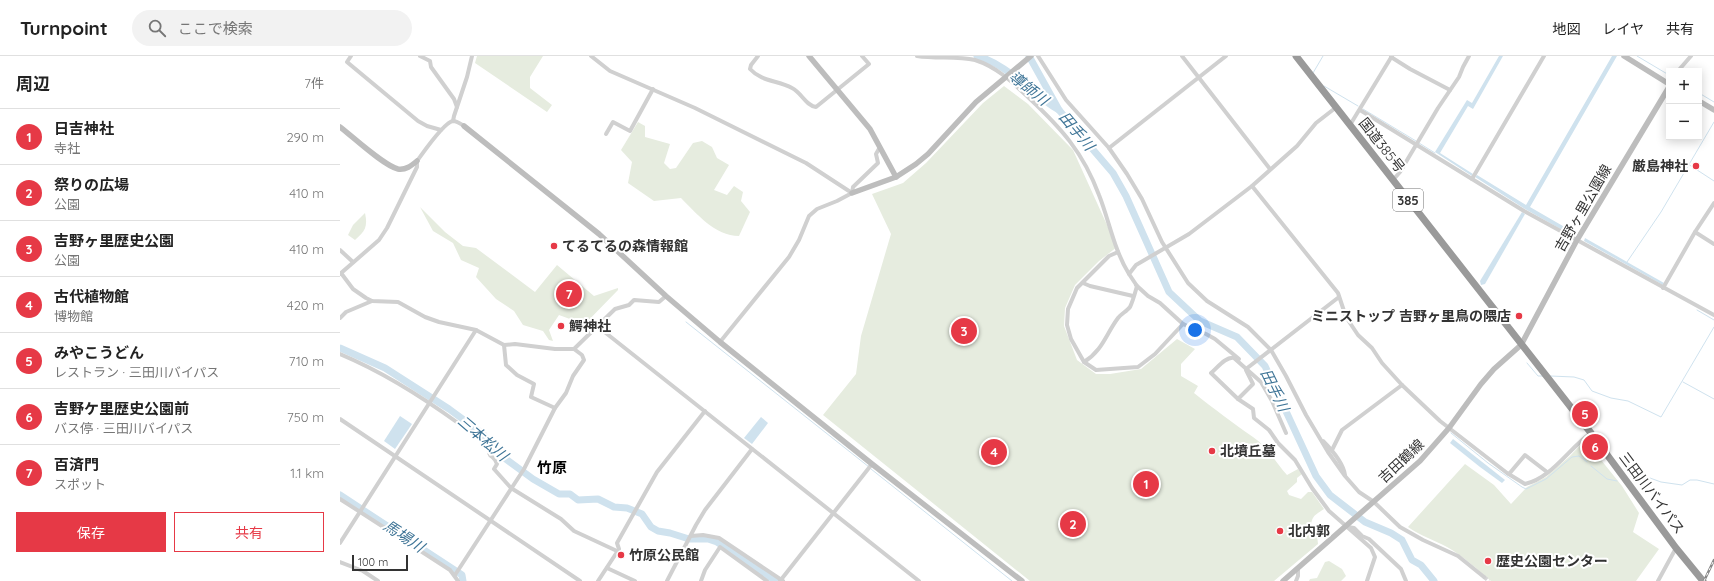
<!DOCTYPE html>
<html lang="ja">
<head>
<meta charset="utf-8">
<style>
  :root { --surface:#fff; --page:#f2f2f2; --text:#222; --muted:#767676; --line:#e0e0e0; --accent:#e63946 }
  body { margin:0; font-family:Quicksand,"Noto Sans JP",sans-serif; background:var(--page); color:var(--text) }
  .controls { position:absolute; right:12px; top:12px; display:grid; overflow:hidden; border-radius:0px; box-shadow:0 2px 10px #0003 }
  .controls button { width:36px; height:36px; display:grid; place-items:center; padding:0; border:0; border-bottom:1px solid var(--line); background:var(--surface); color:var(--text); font:20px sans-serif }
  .scale { position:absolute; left:12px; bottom:10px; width:56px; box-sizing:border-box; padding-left:4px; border:2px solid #333; border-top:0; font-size:11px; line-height:14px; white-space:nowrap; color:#333; -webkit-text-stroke:3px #fff; paint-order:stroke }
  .you { position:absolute; left:855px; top:274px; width:14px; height:14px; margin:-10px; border:3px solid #fff; border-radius:50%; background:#1a73e8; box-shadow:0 0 0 6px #1a73e833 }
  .badge { display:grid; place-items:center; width:26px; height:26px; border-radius:50%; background:var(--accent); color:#fff; font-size:13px; font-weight:700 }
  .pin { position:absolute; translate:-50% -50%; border:2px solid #fff; box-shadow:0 1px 4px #0006 }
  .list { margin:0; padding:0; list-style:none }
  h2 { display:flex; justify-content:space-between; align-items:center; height:52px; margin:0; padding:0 16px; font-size:17px }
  h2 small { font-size:13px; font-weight:400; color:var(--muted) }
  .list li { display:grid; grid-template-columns:26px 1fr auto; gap:12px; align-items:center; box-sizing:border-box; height:56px; padding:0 16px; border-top:1px solid var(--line) }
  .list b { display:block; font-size:15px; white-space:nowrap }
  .list p { margin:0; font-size:13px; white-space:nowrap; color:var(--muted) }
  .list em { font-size:13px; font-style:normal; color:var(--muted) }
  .actions { display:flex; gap:8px; padding:12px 16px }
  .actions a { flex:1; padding:9px 0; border:1px solid var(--accent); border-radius:0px; text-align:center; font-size:14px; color:var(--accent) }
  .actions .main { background:var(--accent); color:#fff }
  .icon { flex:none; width:22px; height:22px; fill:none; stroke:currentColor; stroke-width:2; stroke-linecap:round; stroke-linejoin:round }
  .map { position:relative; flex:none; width:1374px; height:525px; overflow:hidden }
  header { display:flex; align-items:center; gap:24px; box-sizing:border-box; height:56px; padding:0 20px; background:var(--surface); border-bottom:1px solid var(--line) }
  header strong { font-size:19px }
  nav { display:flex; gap:22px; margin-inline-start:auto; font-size:14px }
  .search { width:280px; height:36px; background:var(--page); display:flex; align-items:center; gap:10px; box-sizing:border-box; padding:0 14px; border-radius:22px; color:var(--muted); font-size:15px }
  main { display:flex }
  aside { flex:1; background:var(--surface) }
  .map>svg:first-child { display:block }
</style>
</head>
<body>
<header>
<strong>Turnpoint</strong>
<div class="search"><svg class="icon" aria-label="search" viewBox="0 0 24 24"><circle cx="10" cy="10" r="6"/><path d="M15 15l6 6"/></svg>ここで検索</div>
<nav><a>地図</a><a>レイヤ</a><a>共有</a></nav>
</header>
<main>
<aside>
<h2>周辺<small>7件</small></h2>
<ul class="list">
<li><span class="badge">1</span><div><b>日吉神社</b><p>寺社</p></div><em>290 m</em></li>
<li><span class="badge">2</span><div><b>祭りの広場</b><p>公園</p></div><em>410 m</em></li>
<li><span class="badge">3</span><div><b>吉野ヶ里歴史公園</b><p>公園</p></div><em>410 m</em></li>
<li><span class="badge">4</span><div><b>古代植物館</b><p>博物館</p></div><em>420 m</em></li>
<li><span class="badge">5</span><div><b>みやこうどん</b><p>レストラン · 三田川バイパス</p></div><em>710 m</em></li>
<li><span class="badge">6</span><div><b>吉野ケ里歴史公園前</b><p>バス停 · 三田川バイパス</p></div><em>750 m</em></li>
<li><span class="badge">7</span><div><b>百済門</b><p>スポット</p></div><em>1.1 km</em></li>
</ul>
<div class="actions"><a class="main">保存</a><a>共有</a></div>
</aside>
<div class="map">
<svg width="1374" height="525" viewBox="0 0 1374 525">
  <rect width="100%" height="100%" fill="#fff"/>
  <g fill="#e6ecdf">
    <polygon points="137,0 203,0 190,21 190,32 212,49 207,56 135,7"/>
    <path d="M664,30L688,48L733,94L777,191L759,205L735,229L725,252L724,270L737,304L756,318H770L801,313L837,283L855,293L841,308V320L858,330L854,337C873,352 894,368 913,381C927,390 936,407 947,419L958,413L962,418L957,422V426L947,435L949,439L961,443L968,436H972L984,453C973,460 971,461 971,475L977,479L978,488L934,525H690L483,359L516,318L521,280L551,178L532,138L563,127L586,107L643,47Z"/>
    <path d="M298,66L305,70V81L330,88L324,107L330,113L336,112L353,87L362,85L372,91L377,102L389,109L374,134L387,139L394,130L403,136L401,145L410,156L399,180C375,180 356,157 341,142L314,145L288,127L292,106L281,94Z"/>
    <polygon points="80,151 105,176 123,190 136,192 195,236 217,209 254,240 278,232 278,234 241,272 238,266 219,259 209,274 213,285 209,284 203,275 183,269 174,255 156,243 136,221 139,212 121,204 113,187 93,175"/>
    <path d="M25,157C28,171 25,175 15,184L8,179L13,169Z"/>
    <path d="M1245,384L1282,430L1299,457L1293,476L1319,493L1296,525H1151C1137,513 1123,500 1107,491C1094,484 1081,480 1068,471L1125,408L1154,429L1171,448L1187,431L1206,421L1230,400Z"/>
    <polygon points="989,505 1002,513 1006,520 1001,525 969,525 970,523 977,522 985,506"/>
  </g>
  <g fill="#cfe2ee">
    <polygon points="1159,0 1163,0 1133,53 1128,50 1100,97 1133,118 1132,120 1095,96 1127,44 1132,47"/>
    <polygon points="1272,0 1277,0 1190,151 1235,177 1233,180 1185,153 1135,121 1137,119 1186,149"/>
    <polygon points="1182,156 1185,158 1145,228 1141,229 1140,225"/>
    <polygon points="1245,182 1324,227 1323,229 1244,185"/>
    <polygon points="60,360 72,368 55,393 44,385"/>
    <polygon points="421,361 428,367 412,388 404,382"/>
    <polygon points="1113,383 1165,424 1162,427 1140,411 1110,387"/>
  </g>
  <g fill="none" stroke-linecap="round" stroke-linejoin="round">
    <g stroke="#cfe2ee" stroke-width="1">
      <polyline points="1297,0 1329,19"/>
      <polyline points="973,17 983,0"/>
      <polyline points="984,30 1018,50"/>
      <polyline points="1359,37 1374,46"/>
      <polyline points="1023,53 1076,85"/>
      <polyline points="1079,87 1095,97"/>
      <polyline points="1348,108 1374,125"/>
      <polyline points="1287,206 1321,156 1374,66"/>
      <polyline points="1357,254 1374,264"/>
      <polyline points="346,266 529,411"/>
      <polyline points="1187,307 1198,320 1203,320"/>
      <polyline points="1210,320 1234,321 1244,324 1252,335 1271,342 1288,345 1321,361 1374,271"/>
      <polyline points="1343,326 1374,343"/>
      <polyline points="1111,377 1148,407 1182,431 1186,433 1206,423 1232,401 1239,400 1247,406"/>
      <polyline points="1251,410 1267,423 1277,425"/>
      <polyline points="531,413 672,525"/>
      <polyline points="1291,420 1310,422 1321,426 1342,429 1350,424 1357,424 1374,428"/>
    </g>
    <g stroke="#cfe2ee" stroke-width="7">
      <path d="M637,0C669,9 690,37 719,54"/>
      <polyline points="689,0 719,54 773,117 786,140 829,236 860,265 897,281 925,310 976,420 990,439 1025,466 1051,477 1062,484 1072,504 1081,509 1094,525"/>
      <polyline points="0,292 45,312 109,353 143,378 155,395 193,423 219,438 230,438 238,444 258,443 274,451 287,452 302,458 311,471 318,475 330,477 349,483 368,483 377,486 436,525"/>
      <polyline points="0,439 122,519 123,525"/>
    </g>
    <polyline stroke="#d6d6d6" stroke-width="4" stroke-dasharray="4 2" stroke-linecap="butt" points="1144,521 1149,525"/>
    <g stroke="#d0d0d0" stroke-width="4">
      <polyline points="11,0 7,6 78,65 87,70 101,74"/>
      <polyline points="80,0 90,5 91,11 114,43 117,51"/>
      <polyline points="251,0 270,15 355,52 466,107 512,137"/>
      <path d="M418,0L411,9L410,13C422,26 437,24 452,32C462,37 465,49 476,51L529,8L522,0"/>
      <path d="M577,0C596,3 616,0 635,4C657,11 672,26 689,42C721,72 743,96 759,139C769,164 774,194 789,218"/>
      <polyline points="698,0 726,44 769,92 787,118 802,143 822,186 848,227 867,245 908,271 931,294 946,320 966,359 988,396 1005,420 1019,436 1034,446 1060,471 1083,484 1118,500 1144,521"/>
      <polyline points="842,0 930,113"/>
      <polyline points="1051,1 1070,13 1110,34"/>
      <polyline points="1338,15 1351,0"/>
      <polyline points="1020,54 1184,155 1374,259"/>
      <polyline points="113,65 114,60 127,21 132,0"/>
      <polyline points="1010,69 1052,0"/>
      <polyline points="266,78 273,66 290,75 313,33"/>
      <polyline points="769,92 886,0"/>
      <polyline points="1132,123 1204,0"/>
      <polyline points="1053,124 1060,116 1098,52 1119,21 1123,11 1129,0"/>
      <path d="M912,130L998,237L1006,261L1018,279L1032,292L1042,307L1062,329L1100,365L1167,417L1185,428C1212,422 1229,392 1251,377"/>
      <polyline points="1355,176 1374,188"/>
      <polyline points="0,194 13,206"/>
      <polyline points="778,196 769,200 737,232 728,253 727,269 731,283 744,306 756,314 798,311 815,298 843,268"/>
      <polyline points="1,217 13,233 26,242 32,245 58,246 85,261 99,266 136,274 164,289 175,288 215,293 234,293 242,299 244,304 233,320 226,337 215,352 184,413 115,519"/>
      <path d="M0,218L39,184L47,172L77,111V105C83,97 104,66 113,65C117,65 121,68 124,70"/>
      <polyline points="743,227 750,230 793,240"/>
      <polyline points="796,229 808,240 820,247 843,268 866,278 875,283 899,303"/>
      <polyline points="1323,232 1355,176 1374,147"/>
      <polyline points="0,262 6,256 32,245"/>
      <polyline points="257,270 579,525"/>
      <polyline points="380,286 449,201 459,184 469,160 477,153 497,145 512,137 513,131 538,107 536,98 540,91"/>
      <polyline points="164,289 166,309 177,319 194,328 191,341 215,352"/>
      <polyline points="234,293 275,253 289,249 294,244 319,246 326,240"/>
      <path d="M0,298C43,316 81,340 118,367C128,374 143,382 148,393C150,396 148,396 150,399C153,402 156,403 157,408L154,413L171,432L221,463L234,475L277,495"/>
      <path d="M744,306C763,294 766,278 778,262C781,258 787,255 790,251C793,245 795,237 797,230L789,218L796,209L849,178L912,130L957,90L976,67L994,53L995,51"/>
      <polyline points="906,313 999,241"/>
      <polyline points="898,343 913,328 906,314"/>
      <polyline points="0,363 240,525"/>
      <path d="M946,377L932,345L921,326L894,302C886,300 877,312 871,317L898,343L913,353L914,362L929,374L938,387L955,404L972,432L989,455L1031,492L1035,501L1027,525"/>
      <path d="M983,385C992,394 1003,406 1005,419"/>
      <polyline points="992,394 1002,374 1062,329"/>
      <polyline points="1169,418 1185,399 1207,416"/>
      <polyline points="0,443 110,514 118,525"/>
      <polyline points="1008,471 1014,472 1022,480 1029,483 1061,513 1066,525"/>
      <polyline points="351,480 363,479 379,482 443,525"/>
      <polyline points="0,487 136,274"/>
      <polyline points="0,506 23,515 38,525"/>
      <polyline points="267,512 295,525"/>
      <polyline points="258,525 279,493 277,487 317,416 365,355"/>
      <polyline points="327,525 356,469 365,454 412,393"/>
      <polyline points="361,525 365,514 380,491 427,525"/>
      <polyline points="440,525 532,408"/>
      <polyline points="956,525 958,520 958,513"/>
      <polyline points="1318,525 1336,492"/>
    </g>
    <g stroke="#bdbdbd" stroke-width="5.5">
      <polyline points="469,0 530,73 556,121"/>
      <polyline points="1284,0 1329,28"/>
      <polyline points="1359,45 1374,54"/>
      <polyline points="124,70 259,178 326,240 380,286 532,408 682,525"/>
      <path d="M0,71C12,80 44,110 58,113C66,114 71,110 77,105"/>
      <polyline points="512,137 556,121 576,108 588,98 636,46 691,0"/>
      <polyline points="943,525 1080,405 1109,372 1141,328 1154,313 1181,289 1237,184 1329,31"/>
    </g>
    <polyline stroke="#9a9a9a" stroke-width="7" points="956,0 1251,377 1336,492 1363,525"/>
    <defs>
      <polyline id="rail" points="1364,525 1374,504"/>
    </defs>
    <use href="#rail" stroke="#888" stroke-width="2.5"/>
    <use href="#rail" stroke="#fff" stroke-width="1" stroke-dasharray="3" stroke-linecap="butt"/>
  </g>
  <g fill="#e63946" stroke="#fff" stroke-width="1.5">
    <circle cx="1356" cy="110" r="4"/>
    <circle cx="214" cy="190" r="4"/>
    <circle cx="1179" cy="260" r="4"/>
    <circle cx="221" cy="270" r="4"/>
    <circle cx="872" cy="395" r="4"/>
    <circle cx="940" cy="475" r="4"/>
    <circle cx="281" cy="499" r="4"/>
    <circle cx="1148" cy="505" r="4"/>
  </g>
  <g text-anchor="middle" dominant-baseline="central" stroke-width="4" stroke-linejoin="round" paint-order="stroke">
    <rect fill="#fff" stroke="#707070" stroke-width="1" x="1053" y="133" width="30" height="22" rx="3"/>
    <g font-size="13" font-weight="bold" fill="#333">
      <text x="1068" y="144">385</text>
    </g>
    <g font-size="14" fill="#333" stroke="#fff">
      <text transform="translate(1042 89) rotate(52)">国道385号</text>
      <text transform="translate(1243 152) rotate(-60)">吉野ヶ里公園線</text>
      <text transform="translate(1061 405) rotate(-43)">吉田鶴線</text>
      <text transform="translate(1312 437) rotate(53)">三田川バイパス</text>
    </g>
    <g font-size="14" font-weight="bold" fill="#333" stroke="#fff" text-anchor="start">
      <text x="1348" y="110" text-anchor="end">厳島神社</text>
      <text x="222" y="190">てるてるの森情報館</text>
      <text x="1171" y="260" text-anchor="end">ミニストップ 吉野ヶ里鳥の隈店</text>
      <text x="229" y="270">鰐神社</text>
      <text x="880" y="395">北墳丘墓</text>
      <text x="948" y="475">北内郭</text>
      <text x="289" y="499">竹原公民館</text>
      <text x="1156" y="505">歴史公園センター</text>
    </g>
    <g font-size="15" font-style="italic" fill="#3f7597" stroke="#fff">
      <text transform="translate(689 32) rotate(38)">導師川</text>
      <text transform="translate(737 75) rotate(50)">田手川</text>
      <text transform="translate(935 334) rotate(64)">田手川</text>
      <text transform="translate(143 382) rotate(41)">三本松川</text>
      <text transform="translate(64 480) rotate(33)">馬場川</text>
    </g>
    <g font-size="15" font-weight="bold" fill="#000" stroke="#fff">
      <text x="212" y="411">竹原</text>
    </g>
  </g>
</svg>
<div class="controls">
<button>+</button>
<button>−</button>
</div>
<div class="scale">100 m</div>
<div class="you"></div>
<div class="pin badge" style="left:806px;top:428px">1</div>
<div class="pin badge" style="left:733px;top:468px">2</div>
<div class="pin badge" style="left:624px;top:275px">3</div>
<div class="pin badge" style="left:654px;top:396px">4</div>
<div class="pin badge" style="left:1245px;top:358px">5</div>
<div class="pin badge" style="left:1255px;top:391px">6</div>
<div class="pin badge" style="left:229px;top:238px">7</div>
</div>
</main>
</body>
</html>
